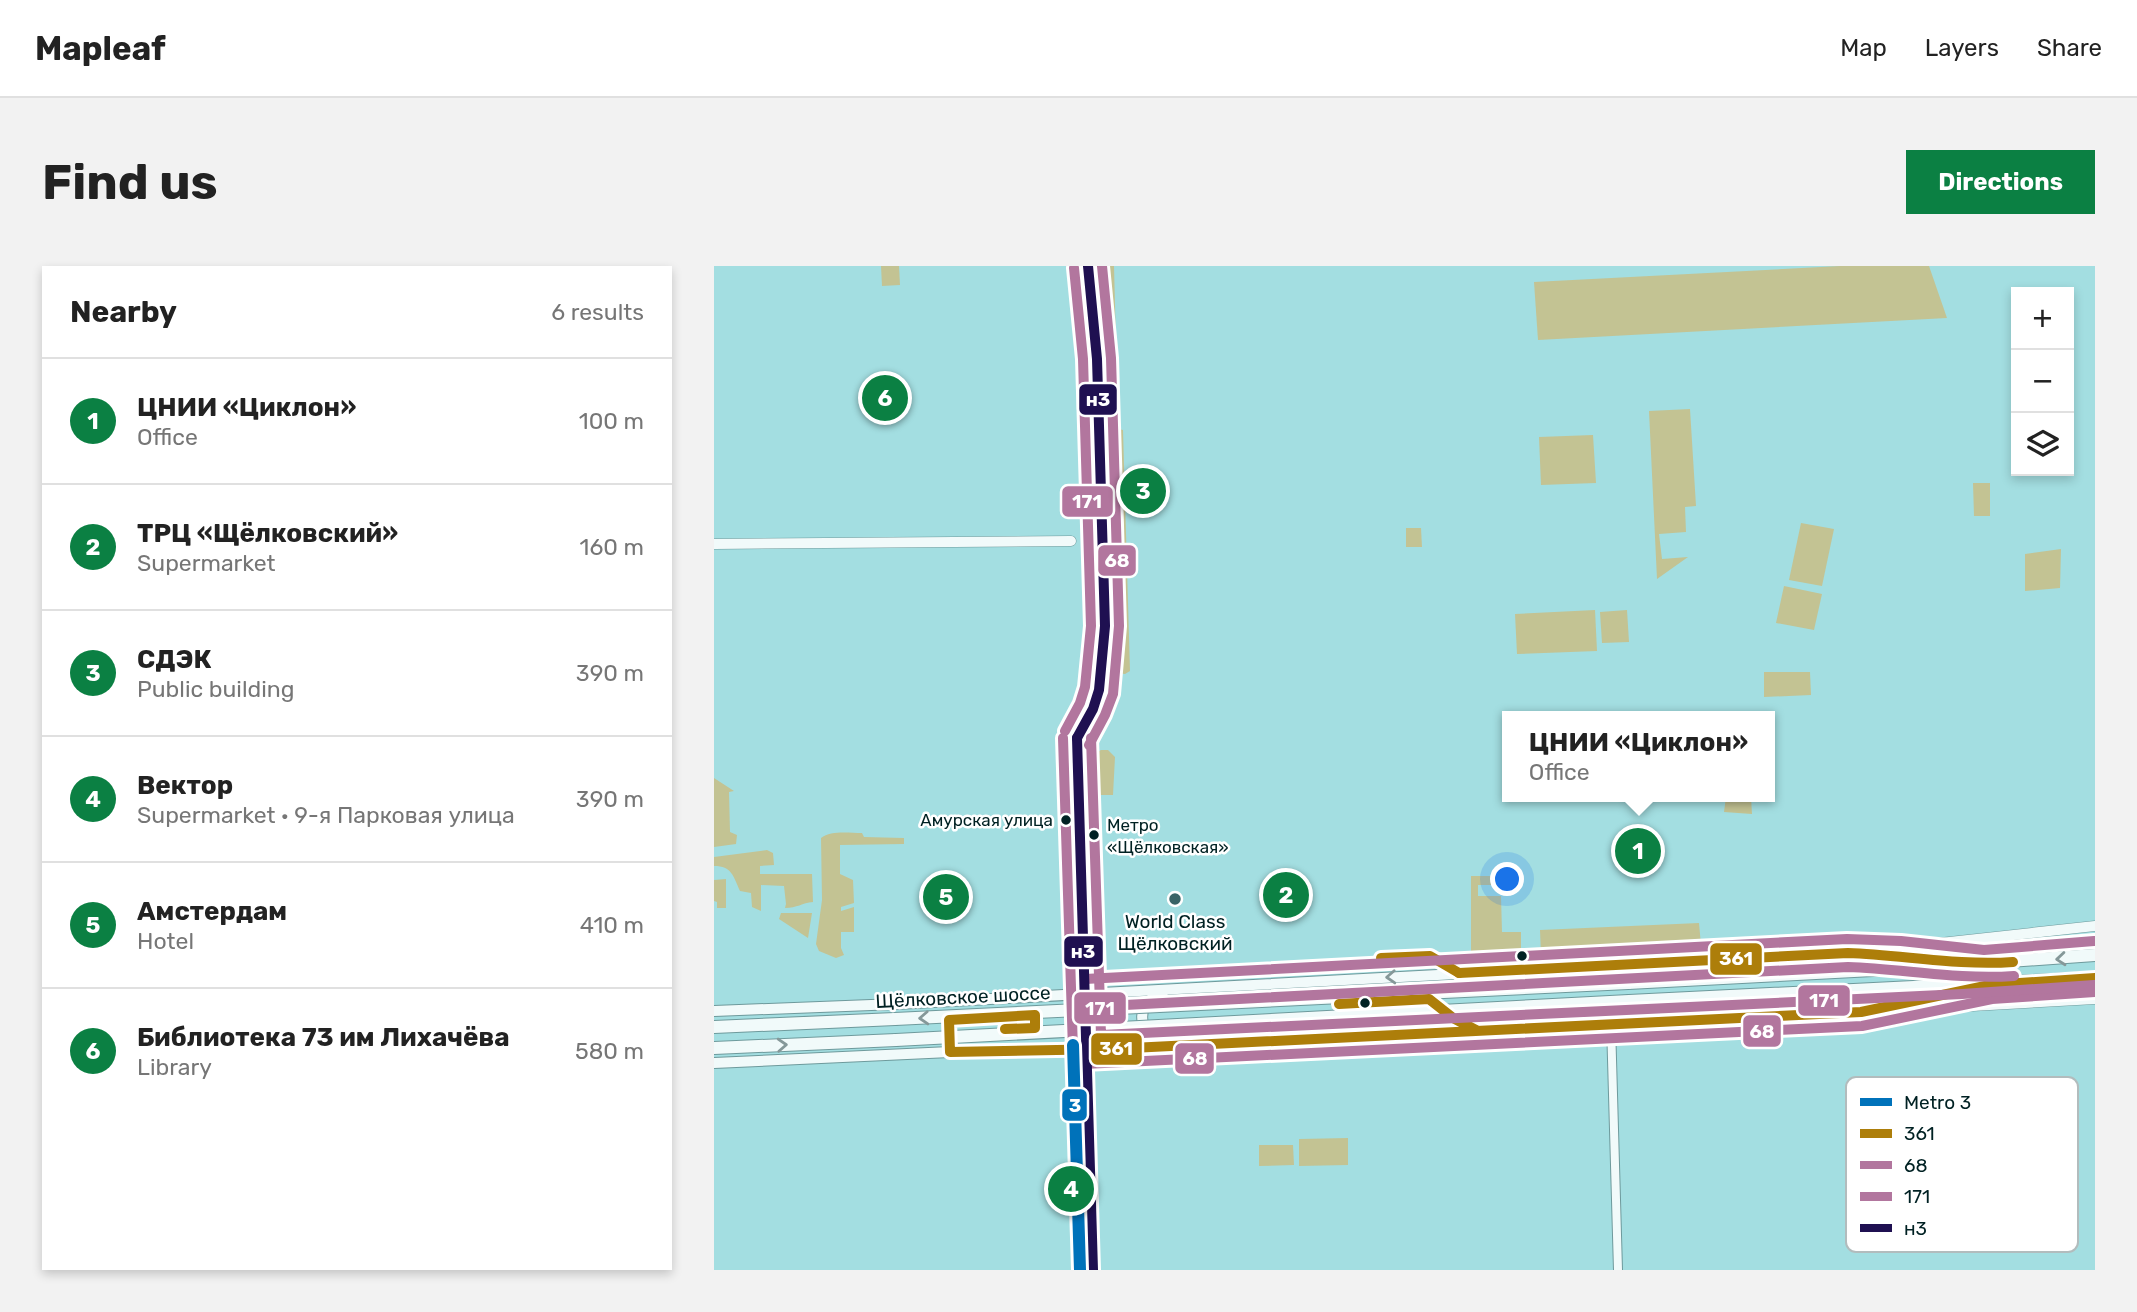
<!DOCTYPE html>
<html lang="en">
<head>
<meta charset="utf-8">
<style>
  :root { --surface:#fff; --page:#f2f2f2; --text:#222; --muted:#767676; --line:#e0e0e0; --accent:#0b8043 }
  body { margin:0; font-family:Rubik,sans-serif; background:var(--page); color:var(--text) }
  .controls { position:absolute; right:21px; top:21px; display:grid; overflow:hidden; border-radius:0px; box-shadow:0 4px 10px #0003 }
  .controls button { width:63px; height:63px; display:grid; place-items:center; padding:0; border:0; border-bottom:2px solid var(--line); background:var(--surface); color:var(--text); font:35px sans-serif }
  .you { position:absolute; left:794px; top:614px; width:24px; height:24px; margin:-18px; border:5px solid #fff; border-radius:50%; background:#1a73e8; box-shadow:0 0 0 10px #1a73e833 }
  .badge { display:grid; place-items:center; width:46px; height:46px; border-radius:50%; background:var(--accent); color:#fff; font-size:23px; font-weight:700 }
  .pin { position:absolute; translate:-50% -50%; border:4px solid #fff; box-shadow:0 2px 7px #0006 }
  .popup { position:absolute; left:788px; top:445px; width:273px; height:91px; box-sizing:border-box; display:grid; place-content:center; border-radius:0px; background:var(--surface); filter:drop-shadow(0 2px 5px #0005); font-size:23px; white-space:nowrap; color:var(--muted) }
  .popup b { font-size:26px; color:var(--text) }
  .popup::after { content:''; position:absolute; left:50%; top:100%; margin-left:-14px; border:14px solid transparent; border-top-color:var(--surface) }
  .list { margin:0; padding:0; list-style:none }
  h2 { display:flex; justify-content:space-between; align-items:center; height:91px; margin:0; padding:0 28px; font-size:30px }
  h2 small { font-size:23px; font-weight:400; color:var(--muted) }
  .list li { display:grid; grid-template-columns:46px 1fr auto; gap:21px; align-items:center; box-sizing:border-box; height:126px; padding:0 28px; border-top:2px solid var(--line) }
  .list b { display:block; font-size:26px; white-space:nowrap }
  .list p { margin:0; font-size:23px; white-space:nowrap; color:var(--muted) }
  .list em { font-size:23px; font-style:normal; color:var(--muted) }
  .icon { flex:none; width:38px; height:38px; fill:none; stroke:currentColor; stroke-width:2; stroke-linecap:round; stroke-linejoin:round }
  .map { position:relative; flex:none; width:1381px; height:1004px; overflow:hidden; border-radius:0px }
  header { display:flex; align-items:center; gap:42px; box-sizing:border-box; height:98px; padding:0 35px; background:var(--surface); border-bottom:2px solid var(--line) }
  header strong { font-size:33px }
  nav { display:flex; gap:38px; margin-inline-start:auto; font-size:24px }
  .intro { display:flex; align-items:center; justify-content:space-between; box-sizing:border-box; height:168px; padding:0 42px }
  h1 { margin:0; font-size:49px }
  .button { padding:18px 32px; border-radius:0px; background:var(--accent); color:#fff; font-size:24px; font-weight:700 }
  main { display:flex; gap:42px; padding:0 42px }
  aside { flex:1; background:var(--surface); border-radius:0px; box-shadow:0 4px 10px #0003 }
  .map>svg:first-child { display:block }
</style>
</head>
<body>
<header>
<strong>Mapleaf</strong>
<nav><a>Map</a><a>Layers</a><a>Share</a></nav>
</header>
<div class="intro"><h1>Find us</h1><a class="button">Directions</a></div>
<main>
<aside>
<h2>Nearby<small>6 results</small></h2>
<ul class="list">
<li><span class="badge">1</span><div><b>ЦНИИ «Циклон»</b><p>Office</p></div><em>100 m</em></li>
<li><span class="badge">2</span><div><b>ТРЦ «Щёлковский»</b><p>Supermarket</p></div><em>160 m</em></li>
<li><span class="badge">3</span><div><b>СДЭК</b><p>Public building</p></div><em>390 m</em></li>
<li><span class="badge">4</span><div><b>Вектор</b><p>Supermarket · 9-я Парковая улица</p></div><em>390 m</em></li>
<li><span class="badge">5</span><div><b>Амстердам</b><p>Hotel</p></div><em>410 m</em></li>
<li><span class="badge">6</span><div><b>Библиотека 73 им Лихачёва</b><p>Library</p></div><em>580 m</em></li>
</ul>
</aside>
<div class="map">
<svg width="1381" height="1004" viewBox="0 0 1381 1004">
  <rect width="100%" height="100%" fill="#a3dee1"/>
  <g fill="#c3c393">
    <polygon points="167,0 185,0 186,19 168,20"/>
    <polygon points="379,0 400,0 404,153 390,152 388,147 384,29"/>
    <polygon points="1126,0 1215,0 1233,52 824,74 820,16"/>
    <polygon points="976,143 982,240 971,241 972,266 945,268 948,293 974,291 943,313 935,145"/>
    <polygon points="396,161 409,164 416,405 411,408 401,407 396,400 397,373 388,170 391,164"/>
    <polygon points="879,169 882,217 827,219 825,171"/>
    <polygon points="1259,217 1276,217 1276,250 1260,250"/>
    <polygon points="1087,257 1120,263 1108,320 1075,314"/>
    <polygon points="692,262 707,262 708,281 692,281"/>
    <polygon points="1347,283 1346,322 1311,325 1311,288"/>
    <polygon points="1070,320 1108,328 1100,364 1062,357"/>
    <polygon points="881,344 883,385 803,388 801,348"/>
    <polygon points="913,344 915,376 888,377 886,346"/>
    <polygon points="1050,406 1096,406 1097,429 1050,431"/>
    <path d="M387,484H394L401,491L399,529H379C378,514 371,492 387,484Z"/>
    <polygon points="0,512 20,525 15,526 16,566 23,569 22,578 0,581"/>
    <polygon points="1012,531 1037,531 1038,548 1010,546"/>
    <path d="M148,567L150,571L190,572V578L126,579V608L139,614L140,637L127,641V645L140,641V666H127V682L130,689L122,692L105,685L102,678L108,634L107,572C117,564 135,567 148,567Z"/>
    <path d="M53,584L59,587L60,599L46,600V608H98L99,636C88,637 83,642 71,642L72,638L70,620L47,619V645L38,641L37,627L26,625C19,610 18,600 0,600V591Z"/>
    <polygon points="757,610 780,610 780,619 764,619 764,630 787,630 788,666 807,666 807,690 757,692"/>
    <polygon points="12,613 12,642 3,642 3,636 0,635 0,614"/>
    <polygon points="67,647 98,647 94,672 65,653"/>
    <polygon points="985,657 987,679 984,681 827,689 826,664"/>
    <polygon points="1317,675 1317,682 1289,686 1232,689 1227,686 1232,683"/>
    <polygon points="1327,729 1325,732 1211,736 1227,731"/>
    <polygon points="634,872 634,899 585,900 585,873"/>
    <polygon points="545,879 579,879 580,899 545,900"/>
  </g>
  <g fill="none" stroke-linecap="round" stroke-linejoin="round">
    <defs>
      <polyline id="minor" points="897,758 904,1004"/>
      <g id="tertiary">
        <polyline points="0,278 357,275"/>
        <polyline points="1162,684 1381,660"/>
        <polyline points="1169,745 1381,733"/>
      </g>
      <g id="secondary">
        <path d="M374,0C387,81 384,167 386,249C388,305 397,370 385,424C381,442 372,456 363,472L379,1004"/>
        <path d="M450,725C430,734 423,746 432,767L453,778"/>
        <polyline points="0,745 183,738 1134,687 1186,689 1233,696"/>
        <polyline points="0,797 236,786 397,783 1147,746 1253,723"/>
      </g>
      <g id="primary">
        <polyline points="914,717 1197,702 1381,689"/>
        <polyline points="915,735 1381,712"/>
        <polyline points="0,761 181,753"/>
        <polyline points="0,782 182,774"/>
      </g>
    </defs>
    <use href="#minor" stroke="#6e9a9c" stroke-width="10"/>
    <use href="#tertiary" stroke="#6e9a9c" stroke-width="11"/>
    <use href="#secondary" stroke="#6e9a9c" stroke-width="12"/>
    <use href="#primary" stroke="#6e9a9c" stroke-width="14"/>
    <use href="#minor" stroke="#f1fafa" stroke-width="8"/>
    <use href="#tertiary" stroke="#f1fafa" stroke-width="10"/>
    <use href="#secondary" stroke="#f1fafa" stroke-width="10"/>
    <use href="#primary" stroke="#f1fafa" stroke-width="12"/>
    <defs>
      <g id="primary-bridge">
        <polyline points="181,753 914,717"/>
        <polyline points="182,774 915,735"/>
      </g>
    </defs>
    <use href="#primary-bridge" stroke="#6e9a9c" stroke-width="14" stroke-linecap="butt"/>
    <use href="#primary-bridge" stroke="#f1fafa" stroke-width="12"/>
    <defs>
      <g id="bus-1">
        <polyline points="667,692 716,690 745,707"/>
        <path d="M745,707L1134,687C1189,689 1244,700 1299,696"/>
        <polyline points="625,738 715,733 739,752 762,764"/>
        <polyline points="291,763 321,762 321,749 235,754 236,786 397,783 1147,746 1276,719 1381,712"/>
      </g>
      <g id="bus-2">
        <polyline points="349,472 359,784 362,792 370,798 1148,760 1278,733 1381,726"/>
        <polyline points="375,479 391,449 399,428 405,360 397,92 388,0"/>
        <path d="M373,741L1134,701C1190,703 1244,714 1300,710"/>
      </g>
      <g id="bus-3">
        <polyline points="351,465 366,437 371,421 377,360 369,93 360,2"/>
        <polyline points="377,472 387,769 1248,728 1380,719"/>
        <polyline points="371,713 1133,673 1187,675 1270,684 1380,675"/>
      </g>
      <g id="bus-4">
        <polyline points="363,472 379,1004"/>
        <polyline points="363,472 379,443 385,424 391,360 383,93 374,0"/>
      </g>
    </defs>
    <use href="#bus-1" stroke="#fff" stroke-width="16"/>
    <use href="#bus-2" stroke="#fff" stroke-width="16"/>
    <use href="#bus-3" stroke="#fff" stroke-width="16"/>
    <use href="#bus-4" stroke="#fff" stroke-width="16"/>
    <use href="#bus-1" stroke="#ad7e0a" stroke-width="10"/>
    <use href="#bus-2" stroke="#b2769e" stroke-width="10"/>
    <use href="#bus-3" stroke="#b2769e" stroke-width="10"/>
    <use href="#bus-4" stroke="#1f1051" stroke-width="10"/>
    <defs>
      <polyline id="metro-1" points="359,779 366,1004"/>
    </defs>
    <use href="#metro-1" stroke="#fff" stroke-width="18"/>
    <use href="#metro-1" stroke="#0072ba" stroke-width="12"/>
  </g>
  <defs><path id="oneway-chevron" d="M-2-3.5L2.5 0L-2 3.5" fill="none" stroke-width="1.6" stroke-linecap="round" stroke-linejoin="round" transform="scale(1.75)"/></defs>
  <g stroke="#859899">
    <use href="#oneway-chevron" transform="translate(1347 693) rotate(175)"/>
    <use href="#oneway-chevron" transform="translate(677 711) rotate(177)"/>
    <use href="#oneway-chevron" transform="translate(210 752) rotate(177)"/>
    <use href="#oneway-chevron" transform="translate(68 779) rotate(-3)"/>
  </g>
  <g fill="#002123" stroke="#fff" stroke-width="2.5">
    <circle cx="352" cy="554" r="6"/>
    <circle cx="380" cy="569" r="6"/>
    <circle cx="808" cy="690" r="6"/>
    <circle cx="651" cy="737" r="6"/>
  </g>
  <circle fill="#396366" stroke="#fff" stroke-width="2.5" cx="461" cy="633" r="7"/>
  <g text-anchor="middle" dominant-baseline="central" stroke-width="5" stroke-linejoin="round" paint-order="stroke">
    <g font-size="17" fill="#002123" stroke="#fff" text-anchor="end">
      <text x="339" y="554">Амурская улица</text>
      <text x="393" y="559" text-anchor="start">Метро<tspan x="393" dy="22">«Щёлковская»</tspan></text>
    </g>
    <g font-size="19" fill="#002123" stroke="#fff">
      <text x="461" y="655">World Class<tspan x="461" dy="22">Щёлковский</tspan></text>
    </g>
    <g font-size="19" fill="#002123" stroke="#fff">
      <text transform="translate(249 731) rotate(-3)">Щёлковское шоссе</text>
    </g>
  </g>
  <rect x="1132" y="811" width="232" height="175" rx="10" fill="#fff" stroke="#b2bcbd" stroke-width="2"/>
  <rect x="1146" y="832" width="32" height="8" fill="#0072ba"/>
  <rect x="1146" y="863" width="32" height="9" fill="#ad7e0a"/>
  <rect x="1146" y="895" width="32" height="8" fill="#b2769e"/>
  <rect x="1146" y="926" width="32" height="9" fill="#b2769e"/>
  <rect x="1146" y="958" width="32" height="8" fill="#1f1051"/>
  <g font-size="19" fill="#002123">
    <text x="1190" y="843">Metro 3</text>
    <text x="1190" y="874">361</text>
    <text x="1190" y="906">68</text>
    <text x="1190" y="937">171</text>
    <text x="1190" y="969">н3</text>
  </g>
  <g stroke="#fff" stroke-width="2.5">
    <rect x="364" y="117" width="40" height="33" rx="7" fill="#1f1051"/>
    <rect x="347" y="219" width="53" height="33" rx="7" fill="#b2769e"/>
    <rect x="383" y="278" width="40" height="33" rx="7" fill="#b2769e"/>
    <rect x="349" y="669" width="41" height="33" rx="7" fill="#1f1051"/>
    <rect x="995" y="676" width="54" height="34" rx="7" fill="#ad7e0a"/>
    <rect x="1083" y="718" width="54" height="33" rx="7" fill="#b2769e"/>
    <rect x="359" y="725" width="54" height="34" rx="7" fill="#b2769e"/>
    <rect x="1028" y="748" width="40" height="34" rx="7" fill="#b2769e"/>
    <rect x="376" y="766" width="53" height="34" rx="7" fill="#ad7e0a"/>
    <rect x="460" y="776" width="41" height="33" rx="7" fill="#b2769e"/>
    <rect x="347" y="822" width="27" height="34" rx="7" fill="#0072ba"/>
  </g>
  <g font-size="19" text-anchor="middle" font-weight="bold" fill="#fff">
    <text x="384" y="140">н3</text>
    <text x="373" y="242">171</text>
    <text x="403" y="301">68</text>
    <text x="369" y="692">н3</text>
    <text x="1022" y="699">361</text>
    <text x="1110" y="741">171</text>
    <text x="386" y="749">171</text>
    <text x="1048" y="772">68</text>
    <text x="402" y="789">361</text>
    <text x="481" y="799">68</text>
    <text x="361" y="846">3</text>
  </g>
</svg>
<div class="controls">
<button>+</button>
<button>−</button>
<button><svg class="icon" aria-label="layers" viewBox="0 0 24 24"><path d="M12 4l9 5-9 5-9-5zM3 14l9 5 9-5"/></svg></button>
</div>
<div class="you"></div>
<div class="pin badge" style="left:924px;top:585px">1</div>
<div class="popup"><b>ЦНИИ «Циклон»</b>Office</div>
<div class="pin badge" style="left:572px;top:629px">2</div>
<div class="pin badge" style="left:429px;top:225px">3</div>
<div class="pin badge" style="left:357px;top:923px">4</div>
<div class="pin badge" style="left:232px;top:631px">5</div>
<div class="pin badge" style="left:171px;top:132px">6</div>
</div>
</main>
</body>
</html>
